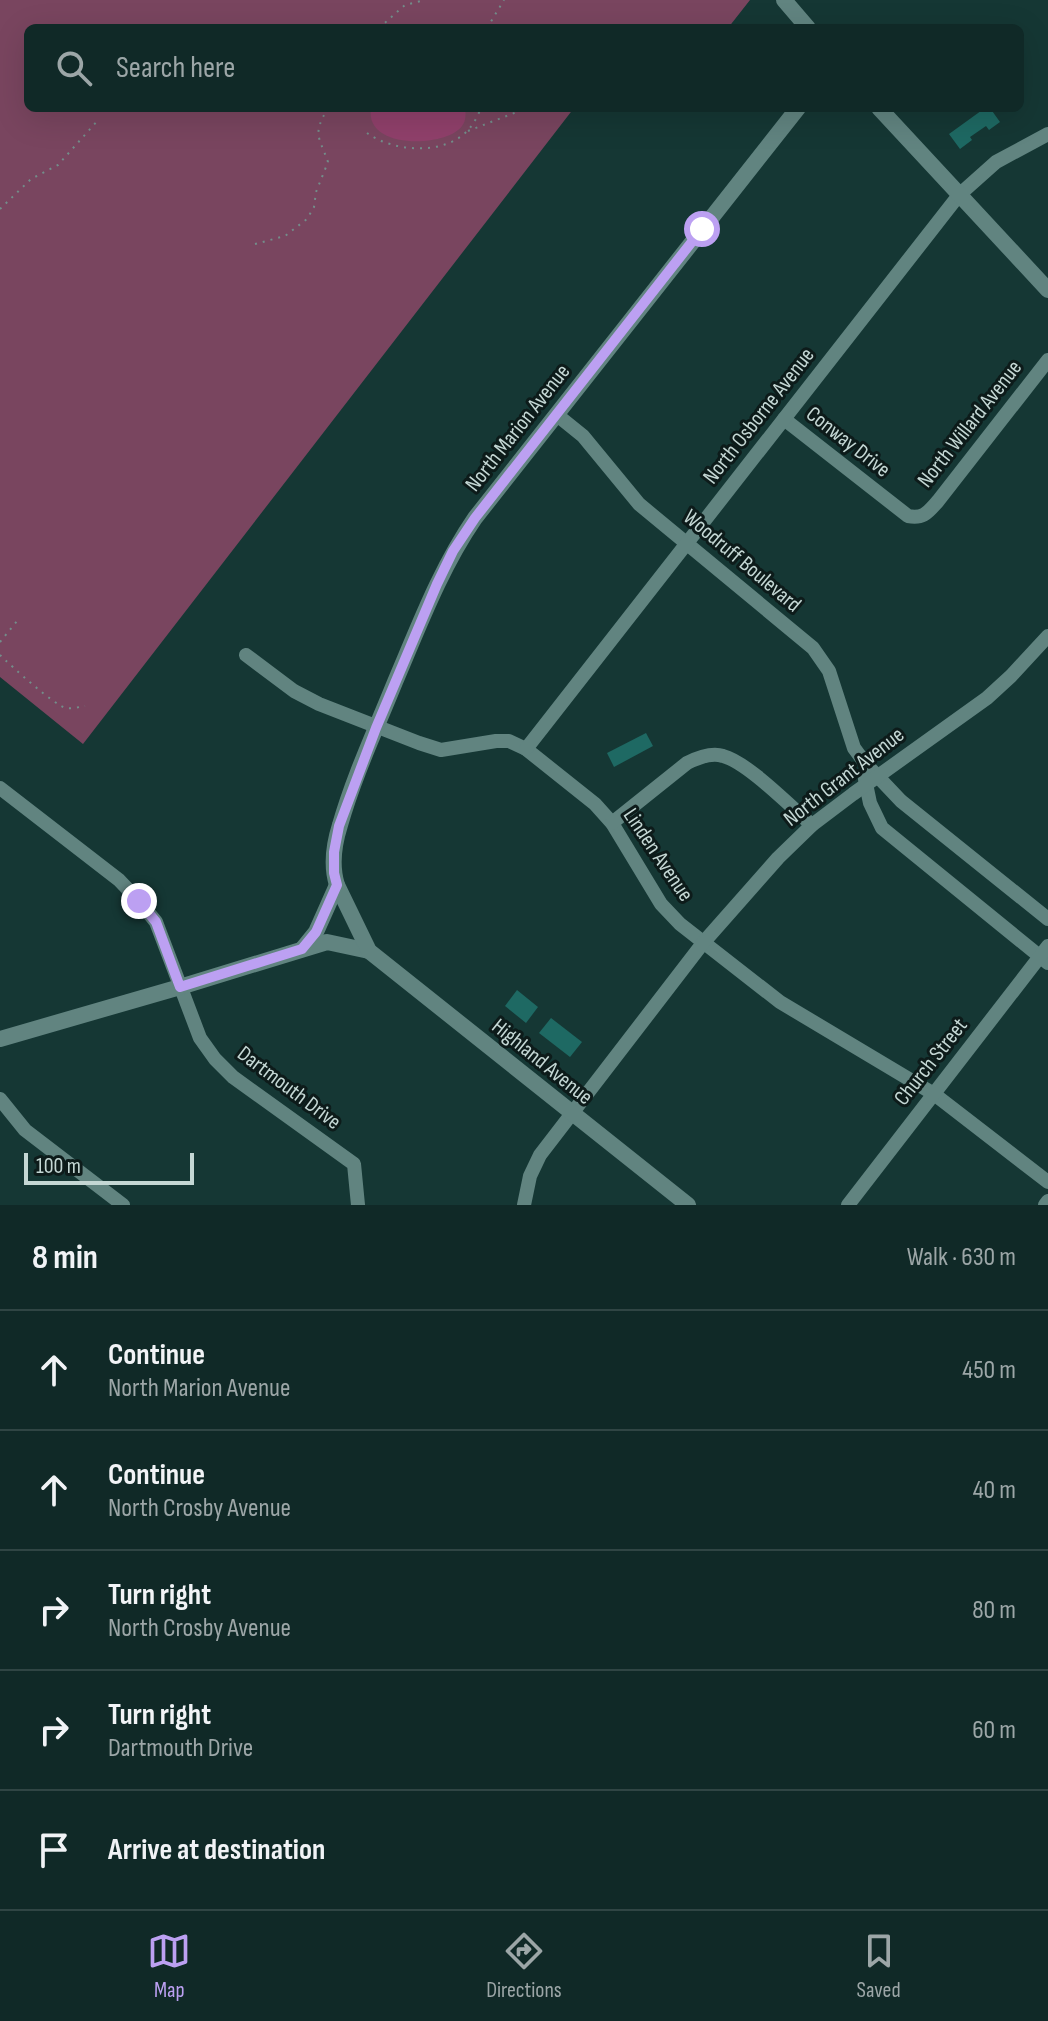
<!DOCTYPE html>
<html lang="en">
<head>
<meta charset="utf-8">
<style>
  :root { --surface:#102927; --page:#1e3533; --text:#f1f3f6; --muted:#9ca6a7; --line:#304544; --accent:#bca0f2 }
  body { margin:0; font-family:"Sofia Sans Condensed",sans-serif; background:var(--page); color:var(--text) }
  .scale { position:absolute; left:24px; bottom:20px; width:170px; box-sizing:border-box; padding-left:8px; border:4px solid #c4d7d4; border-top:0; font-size:22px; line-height:28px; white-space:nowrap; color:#c4d7d4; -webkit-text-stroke:6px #0d1b1a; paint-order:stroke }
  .stop { position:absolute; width:24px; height:24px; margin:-18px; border:6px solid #bca0f2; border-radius:50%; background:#fff }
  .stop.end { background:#bca0f2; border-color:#fff; box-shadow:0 2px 8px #0008 }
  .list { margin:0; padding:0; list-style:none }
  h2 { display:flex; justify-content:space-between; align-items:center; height:104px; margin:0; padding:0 32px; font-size:34px }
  h2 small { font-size:26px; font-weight:400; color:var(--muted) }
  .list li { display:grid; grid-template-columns:52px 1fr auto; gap:24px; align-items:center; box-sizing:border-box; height:120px; padding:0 32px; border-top:2px solid var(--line) }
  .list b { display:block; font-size:30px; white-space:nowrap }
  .list p { margin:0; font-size:26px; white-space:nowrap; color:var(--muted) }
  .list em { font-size:26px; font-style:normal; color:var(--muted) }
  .icon { flex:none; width:44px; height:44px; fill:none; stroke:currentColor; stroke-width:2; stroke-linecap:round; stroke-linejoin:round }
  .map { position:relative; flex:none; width:1048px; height:1205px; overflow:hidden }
  .search { position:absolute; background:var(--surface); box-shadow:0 8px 32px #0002; left:24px; right:24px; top:24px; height:88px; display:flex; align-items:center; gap:20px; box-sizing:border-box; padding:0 28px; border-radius:12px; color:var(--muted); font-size:30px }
  .sheet { height:704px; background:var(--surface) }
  nav { display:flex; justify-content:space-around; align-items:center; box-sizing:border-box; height:112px; border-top:2px solid var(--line); background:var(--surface); font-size:22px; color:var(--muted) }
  nav a { display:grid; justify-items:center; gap:4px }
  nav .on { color:var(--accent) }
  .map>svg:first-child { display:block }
</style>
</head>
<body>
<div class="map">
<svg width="1048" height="1205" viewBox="0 0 1048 1205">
  <rect width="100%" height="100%" fill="#153734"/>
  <polygon fill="#79455f" points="0,0 750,0 728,28 28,28 28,108 574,108 83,744 0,677"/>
  <path fill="#90406b" d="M371,108H465C466,114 466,121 462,126C448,147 364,151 371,108Z"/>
  <g fill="#1e6963">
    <polygon points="985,108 990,108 1000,122 989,130 986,126 970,137 972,140 960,149 949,134"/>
    <polygon points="646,733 653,746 614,767 607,753"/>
    <polygon points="517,990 538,1007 526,1023 505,1006"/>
    <polygon points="551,1018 582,1042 570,1057 539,1033"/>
  </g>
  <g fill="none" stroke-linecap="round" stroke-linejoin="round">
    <g stroke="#738d8a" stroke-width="2" stroke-dasharray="2 6" stroke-linecap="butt">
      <polyline points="379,28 405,5 425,0"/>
      <polyline points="487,28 504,0"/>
      <polyline points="468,131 527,108"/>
      <path d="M367,133C393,152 445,156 468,130C474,124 478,115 481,108"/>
      <polyline points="0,209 31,179 58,165 99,119"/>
      <path d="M255,244L285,236L307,219L314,207L316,192L328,162C319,136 312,135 328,108"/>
      <polyline points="0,642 17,621"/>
      <path d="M0,655C10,665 55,706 66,708C72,709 79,707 85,706"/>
    </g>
    <g stroke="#618480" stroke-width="14">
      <polyline points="557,415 583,436 639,504 813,648 829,671 854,748 865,763 901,801 1048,919"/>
      <path d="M784,419L908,516C924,519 928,512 938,501L1048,360"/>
      <polyline points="246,655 294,691 319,704 419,743 441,750 496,741 509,741 526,749 595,804 612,823 661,904 680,924 780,1002 934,1094 1048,1182"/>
      <polyline points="526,749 959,195 996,162 1048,134"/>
      <polyline points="865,779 870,803 882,828 1048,963"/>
      <polyline points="0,788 119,880 139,901 156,922 200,1038 215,1059 233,1077 354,1164 358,1205"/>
      <path d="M612,823L687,763C697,758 711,752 723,756C747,762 791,807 812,825"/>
      <polyline points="0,1099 25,1130 123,1205"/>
      <polyline points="524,1205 530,1176 540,1155 703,943 778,858 812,825 853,794 987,698 1011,676 1048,636"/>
      <polyline points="848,1205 1048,946"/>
      <polyline points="1045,1205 1048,1201"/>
    </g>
    <g stroke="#618480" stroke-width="16">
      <polyline points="784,0 808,28"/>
      <polyline points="879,108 1048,290"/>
      <polyline points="303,948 316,932 337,885"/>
      <polyline points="0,1039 180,987 327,942 369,951"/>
      <path d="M688,1205L369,951L337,885C331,866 334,844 340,825C354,776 376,729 395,682C419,626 440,569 475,518L798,108"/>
    </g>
  </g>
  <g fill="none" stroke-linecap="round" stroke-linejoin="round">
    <polyline stroke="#bca0f2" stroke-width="10" points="139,901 156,922 180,987 302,949 316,932 337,885 334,873 334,852 339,826 376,728 437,584 453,551 475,518 702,229"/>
  </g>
  <g text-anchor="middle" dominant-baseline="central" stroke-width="6" stroke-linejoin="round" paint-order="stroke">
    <g font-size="22" fill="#c4d7d4" stroke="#0d1b1a">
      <text transform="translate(759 416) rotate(-52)">North Osborne Avenue</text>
      <text transform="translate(970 424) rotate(-52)">North Willard Avenue</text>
      <text transform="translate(518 428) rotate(-52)">North Marion Avenue</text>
      <text transform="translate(848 442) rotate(38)">Conway Drive</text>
      <text transform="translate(742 561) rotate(40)">Woodruff Boulevard</text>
      <text transform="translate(844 777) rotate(-38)">North Grant Avenue</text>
      <text transform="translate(658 855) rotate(56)">Linden Avenue</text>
      <text transform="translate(542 1062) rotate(39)">Highland Avenue</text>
      <text transform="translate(931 1062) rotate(-52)">Church Street</text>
      <text transform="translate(289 1088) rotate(37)">Dartmouth Drive</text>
    </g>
  </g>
</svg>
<div class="scale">100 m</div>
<div class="stop" style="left:702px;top:229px"></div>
<div class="stop end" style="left:139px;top:901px"></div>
<div class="search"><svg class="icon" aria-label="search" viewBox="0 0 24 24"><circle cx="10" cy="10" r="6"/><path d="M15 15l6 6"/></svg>Search here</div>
</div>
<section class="sheet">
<h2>8 min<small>Walk · 630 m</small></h2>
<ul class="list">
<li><svg class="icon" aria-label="ahead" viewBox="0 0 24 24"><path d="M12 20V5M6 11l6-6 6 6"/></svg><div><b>Continue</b><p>North Marion Avenue</p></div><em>450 m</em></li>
<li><svg class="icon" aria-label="ahead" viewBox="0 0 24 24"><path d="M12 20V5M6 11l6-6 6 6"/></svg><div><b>Continue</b><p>North Crosby Avenue</p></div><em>40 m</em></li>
<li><svg class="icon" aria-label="right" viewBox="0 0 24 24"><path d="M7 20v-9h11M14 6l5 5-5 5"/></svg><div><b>Turn right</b><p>North Crosby Avenue</p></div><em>80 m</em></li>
<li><svg class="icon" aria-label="right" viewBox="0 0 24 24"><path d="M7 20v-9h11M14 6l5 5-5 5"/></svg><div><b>Turn right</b><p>Dartmouth Drive</p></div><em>60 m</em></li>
<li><svg class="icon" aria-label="arrive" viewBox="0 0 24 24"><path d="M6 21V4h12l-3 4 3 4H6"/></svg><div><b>Arrive at destination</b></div></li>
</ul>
</section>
<nav>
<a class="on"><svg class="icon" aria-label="map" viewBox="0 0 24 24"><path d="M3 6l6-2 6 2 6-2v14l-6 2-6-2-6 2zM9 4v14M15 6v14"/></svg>Map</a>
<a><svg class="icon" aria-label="directions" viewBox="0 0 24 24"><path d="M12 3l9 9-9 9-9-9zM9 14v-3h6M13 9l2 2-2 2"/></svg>Directions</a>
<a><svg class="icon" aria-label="saved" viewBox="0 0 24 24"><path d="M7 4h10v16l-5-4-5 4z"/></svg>Saved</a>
</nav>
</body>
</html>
